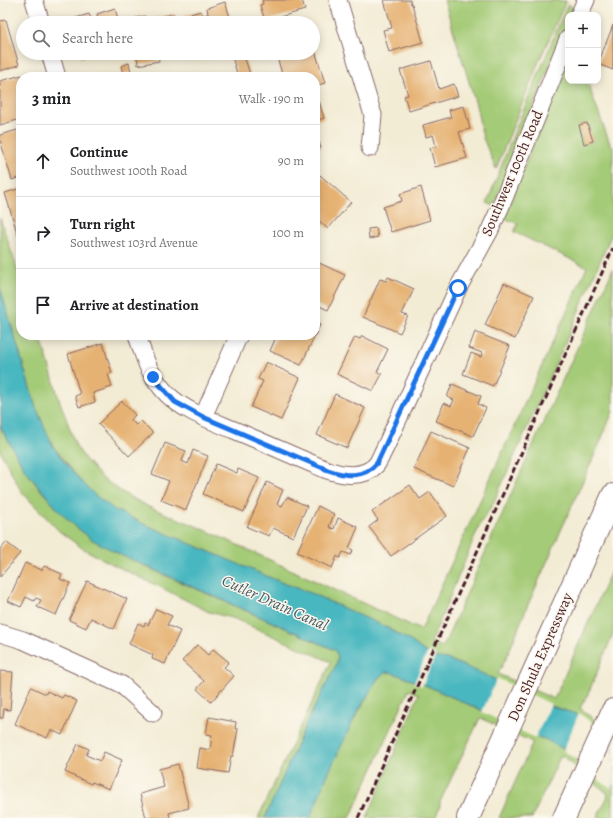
<!DOCTYPE html>
<html lang="en">
<head>
<meta charset="utf-8">
<style>
  :root { --surface:#fff; --page:#f2f2f2; --text:#202124; --muted:#757577; --line:#e0e0e0 }
  body { margin:0; font-family:Alegreya,serif; background:var(--page); color:var(--text) }
  .controls { position:absolute; right:12px; top:12px; display:grid; overflow:hidden; border-radius:8px; box-shadow:0 2px 10px #0003 }
  .controls button { width:36px; height:36px; display:grid; place-items:center; padding:0; border:0; border-bottom:1px solid var(--line); background:var(--surface); color:var(--text); font:20px sans-serif }
  .stop { position:absolute; width:12px; height:12px; margin:-9px; border:3px solid #1a73e8; border-radius:50%; background:#fff }
  .stop.end { background:#1a73e8; border-color:#fff; box-shadow:0 1px 4px #0008 }
  .list { margin:0; padding:0; list-style:none }
  h2 { display:flex; justify-content:space-between; align-items:center; height:52px; margin:0; padding:0 16px; font-size:17px }
  h2 small { font-size:13px; font-weight:400; color:var(--muted) }
  .list li { display:grid; grid-template-columns:26px 1fr auto; gap:12px; align-items:center; box-sizing:border-box; height:72px; padding:0 16px; border-top:1px solid var(--line) }
  .list b { display:block; font-size:15px; white-space:nowrap }
  .list p { margin:0; font-size:13px; white-space:nowrap; color:var(--muted) }
  .list em { font-size:13px; font-style:normal; color:var(--muted) }
  .icon { flex:none; width:22px; height:22px; fill:none; stroke:currentColor; stroke-width:2; stroke-linecap:round; stroke-linejoin:round }
  .map { position:relative; flex:none; width:613px; height:818px; overflow:hidden }
  .search { position:absolute; background:var(--surface); box-shadow:0 2px 10px #0003; left:16px; top:16px; width:304px; height:44px; display:flex; align-items:center; gap:10px; box-sizing:border-box; padding:0 14px; border-radius:22px; color:var(--muted); font-size:15px }
  .panel { position:absolute; background:var(--surface); box-shadow:0 2px 10px #0003; left:16px; top:72px; width:304px; height:268px; border-radius:16px }
  .map>svg:first-child { display:block }
</style>
</head>
<body>
<div class="map">
<svg width="613" height="818" viewBox="0 0 613 818">
  <rect width="100%" height="100%" fill="#fbf7ec"/>
  <filter id="ink" filterUnits="userSpaceOnUse"><feTurbulence type="fractalNoise" baseFrequency=".025" numOctaves="2"/><feDisplacementMap in="SourceGraphic" scale="8" xChannelSelector="R" yChannelSelector="G"/><feConvolveMatrix kernelMatrix="1 2 1 2 8 2 1 2 1" color-interpolation-filters="sRGB"/></filter>
  <filter id="wash" filterUnits="userSpaceOnUse"><feTurbulence type="fractalNoise" baseFrequency=".012" numOctaves="4" result="noise"/><feDisplacementMap in="SourceGraphic" scale="16" xChannelSelector="R" yChannelSelector="G"/><feGaussianBlur stdDeviation="0.9" result="paint"/><feColorMatrix in="noise" values="0 0 0 0 0 0 0 0 0 0 0 0 0 0 0 0 0 1.4 0 .05"/><feComposite in="paint" operator="in"/></filter>
  <g filter="url(#wash)">
    <rect width="100%" height="100%" fill="#f3ecd5"/>
    <g fill="#a4cb77" stroke="#777551" fill-rule="evenodd">
      <polygon points="444,0 566,1 537,66 496,169 483,138 476,105"/>
      <polygon points="568,3 574,9 571,15 568,15 568,22 558,45 494,206 487,203 516,128"/>
      <path d="M568,58V81H587L610,144L613,146V231L563,348L492,506L481,522L431,642L443,647L520,474L613,269V411L602,438L527,607L507,656L498,674L554,699L613,567V634L588,694L580,708L613,734V742L579,715L551,706L481,673L447,659L438,658L425,652L412,642L388,628L308,592L283,583L144,524L115,510L96,496L79,479L53,446L44,426L35,405L0,287V218L21,280V335H40L59,399L76,446L85,459L102,478L128,496L149,507L201,528L421,630L587,267L514,232L518,224L504,218ZM587,123L593,141L584,144L579,125Z"/>
      <polygon points="0,425 25,470 38,487 59,511 76,527 93,540 153,570 335,650 338,657 336,665 306,724 265,818 258,818 331,662 235,619 209,612 160,587 110,563 82,548 59,531 21,491 0,451"/>
      <path d="M386,672L394,673L425,685L481,710L536,737L545,739L567,751L598,778L613,787V818H597L608,796L607,793L563,756L560,757L532,818H499L532,744V742L480,718L440,802V806L435,818H367L419,694L409,690L350,818H310C326,777 343,736 366,699C371,689 376,678 386,672Z"/>
    </g>
    <polygon fill="#48b7c0" stroke="#496b76" points="0,287 35,405 44,426 53,446 63,460 79,479 96,496 115,510 144,524 283,583 308,592 388,628 412,642 425,652 438,658 447,659 481,673 551,706 579,715 613,742 613,787 598,778 567,751 545,739 536,737 481,710 425,685 390,672 386,672 378,678 356,715 327,776 310,818 265,818 306,724 336,665 338,657 335,650 121,555 93,540 76,527 59,511 25,470 1,428"/>
    <g fill="#f3ecd5">
      <polygon points="428,651 436,655 422,686 414,683"/>
      <polygon points="497,678 551,704 535,738 482,712"/>
      <polygon points="579,713 613,740 613,784 611,788 597,779 579,761 563,751"/>
    </g>
    <g id="blocks">
      <g fill="#e6b273">
        <polygon points="262,0 302,0 305,10 265,21 260,5 263,4"/>
        <polygon points="384,0 410,0 411,4 412,4 423,42 389,52 383,30 392,28"/>
        <polygon points="225,2 232,23 185,23 183,16 201,11 203,16 208,14 207,8"/>
        <polygon points="115,8 119,23 70,23 69,20 89,14 92,21 98,19 97,14"/>
        <polygon points="174,14 176,23 150,23 149,19"/>
        <polygon points="145,16 146,23 127,23 127,20"/>
        <polygon points="6,20 19,65 0,71 0,21"/>
        <polygon points="613,25 613,70 598,64"/>
        <polygon points="313,44 325,83 315,86 315,77 291,77 289,72 282,74 276,53 313,53"/>
        <polygon points="80,53 98,53 81,58"/>
        <polygon points="134,53 158,53 159,61 138,65 137,57 135,58"/>
        <polygon points="231,53 243,53 251,77 238,77"/>
        <polygon points="431,61 439,89 454,84 458,96 409,111 404,96 408,95 400,70"/>
        <polygon points="129,63 131,72 123,74 121,66"/>
        <polygon points="22,75 23,77 21,77 21,119 0,125 0,81"/>
        <polygon points="319,101 324,118 315,121 315,102"/>
        <polygon points="464,106 470,129 459,132 467,158 435,167 430,148 436,146 433,135 426,137 423,125 451,117 449,110"/>
        <polygon points="587,123 593,141 584,144 579,125"/>
        <polygon points="21,129 21,177 12,180 0,140 0,135"/>
        <polygon points="315,130 321,148 315,150"/>
        <polygon points="320,175 351,202 328,229 315,217 315,181"/>
        <polygon points="421,187 430,220 391,232 383,207 402,201 400,194"/>
        <polygon points="21,188 21,238 19,239 5,193"/>
        <polygon points="376,228 378,237 369,239 368,229"/>
        <polygon points="315,261 345,275 328,310 315,304"/>
        <polygon points="388,277 414,289 402,314 408,316 400,333 363,317 380,279 386,281"/>
        <polygon points="504,283 534,296 515,339 485,325"/>
        <polygon points="315,322 320,325 301,365 270,351 277,335 315,335"/>
        <polygon points="475,332 510,346 493,386 463,374 471,353 481,357 482,353 469,348"/>
        <polygon points="362,336 388,349 377,372 382,374 373,391 337,374 355,337 360,339"/>
        <polygon points="103,343 112,373 108,374 112,387 93,393 95,402 79,407 75,396 80,394 68,354"/>
        <polygon points="266,362 300,378 281,420 251,407 263,381 258,379"/>
        <polygon points="452,384 481,396 478,404 486,408 473,436 436,421 444,403 451,406 454,400 447,397"/>
        <polygon points="335,394 365,408 347,448 317,435"/>
        <polygon points="122,401 135,415 131,420 136,425 141,421 153,433 129,456 98,424"/>
        <polygon points="431,431 470,448 453,486 414,469"/>
        <polygon points="165,443 186,451 182,461 188,464 193,450 208,456 186,510 161,500 169,481 152,474"/>
        <polygon points="216,464 237,473 238,469 259,478 244,512 203,494"/>
        <polygon points="267,482 283,490 277,504 282,506 287,497 307,506 293,537 273,528 269,536 247,527"/>
        <polygon points="410,485 420,499 430,492 447,516 391,556 369,527 378,520 372,512"/>
        <polygon points="318,506 334,514 329,527 334,529 338,518 358,527 349,548 353,550 351,555 343,552 340,558 337,556 332,568 297,552"/>
        <polygon points="6,542 20,553 0,577 0,549"/>
        <polygon points="25,563 42,570 44,566 62,574 60,579 70,583 56,615 37,607 41,600 36,598 34,601 26,597 21,607 8,601"/>
        <polygon points="87,581 127,599 114,629 91,618 86,628 69,620"/>
        <polygon points="156,609 172,616 167,625 180,631 165,664 152,659 153,655 129,644 138,623 144,626 145,623 148,625"/>
        <polygon points="197,645 208,655 213,649 229,662 224,667 234,676 211,702 197,689 204,681 182,661"/>
        <polygon points="0,671 13,672 10,710 4,709 3,718 0,718"/>
        <polygon points="31,687 46,694 47,691 62,698 64,695 77,701 62,735 51,730 47,738 15,724"/>
        <polygon points="209,717 236,722 235,729 238,729 233,756 231,756 228,773 197,768 200,748 210,750 212,735 206,734"/>
        <polygon points="78,744 89,749 86,755 100,761 104,752 122,760 109,789 92,782 91,784 65,772"/>
        <polygon points="178,764 189,808 169,813 170,818 146,818 140,794 164,787 159,769"/>
      </g>
    </g>
  </g>
  <g filter="url(#ink)">
    <use href="#blocks" fill-opacity="0" stroke="#856766" stroke-width="1"/>
    <g fill="none" stroke-linecap="round" stroke-linejoin="round">
      <defs>
        <g id="street">
          <polyline points="34,0 41,23"/>
          <polyline points="338,0 373,115 370,148"/>
          <polyline points="579,15 586,0"/>
          <polyline points="50,53 57,77"/>
          <path d="M137,335C145,360 149,375 167,394C184,411 213,421 234,430C265,443 296,457 327,470C343,475 363,479 376,465C380,460 382,453 385,448L458,288L489,232L500,208L568,39"/>
          <polyline points="203,417 239,335"/>
          <polyline points="0,633 23,640 122,685 153,713"/>
        </g>
        <g id="highway">
          <polyline points="468,818 613,495"/>
          <polyline points="564,818 613,710"/>
        </g>
      </defs>
      <use href="#street" stroke="#856766" stroke-width="19"/>
      <use href="#highway" stroke="#856766" stroke-width="24"/>
      <use href="#street" stroke="#fff" stroke-width="17"/>
      <use href="#highway" stroke="#fff" stroke-width="22"/>
      <polyline stroke="#4a1f2b" stroke-width="3" stroke-dasharray="6 3" stroke-linecap="butt" points="358,818 613,248"/>
    </g>
  </g>
  <g fill="none" stroke-linecap="round" stroke-linejoin="round" filter="url(#ink)">
    <path stroke="#1a73e8" stroke-width="5" d="M153,377L175,402L203,417L328,470C345,476 364,479 377,463L458,288"/>
  </g>
  <g text-anchor="middle" dominant-baseline="central" stroke-width="3" stroke-linejoin="round" paint-order="stroke">
    <g font-size="15" fill="#4a1f2b" stroke="#fbf7ec">
      <text transform="translate(512 173) rotate(-67)">Southwest 100th Road</text>
      <text transform="translate(540 657) rotate(-66)">Don Shula Expressway</text>
    </g>
    <g font-size="16" font-style="italic" fill="#495c67" stroke="#fbf7ec">
      <text transform="translate(275 603) rotate(24)">Cutler Drain Canal</text>
    </g>
  </g>
</svg>
<div class="controls">
<button>+</button>
<button>−</button>
</div>
<div class="stop" style="left:458px;top:288px"></div>
<div class="stop end" style="left:153px;top:377px"></div>
<div class="search"><svg class="icon" aria-label="search" viewBox="0 0 24 24"><circle cx="10" cy="10" r="6"/><path d="M15 15l6 6"/></svg>Search here</div>
<section class="panel">
<h2>3 min<small>Walk · 190 m</small></h2>
<ul class="list">
<li><svg class="icon" aria-label="ahead" viewBox="0 0 24 24"><path d="M12 20V5M6 11l6-6 6 6"/></svg><div><b>Continue</b><p>Southwest 100th Road</p></div><em>90 m</em></li>
<li><svg class="icon" aria-label="right" viewBox="0 0 24 24"><path d="M7 20v-9h11M14 6l5 5-5 5"/></svg><div><b>Turn right</b><p>Southwest 103rd Avenue</p></div><em>100 m</em></li>
<li><svg class="icon" aria-label="arrive" viewBox="0 0 24 24"><path d="M6 21V4h12l-3 4 3 4H6"/></svg><div><b>Arrive at destination</b></div></li>
</ul>
</section>
</div>
</body>
</html>
